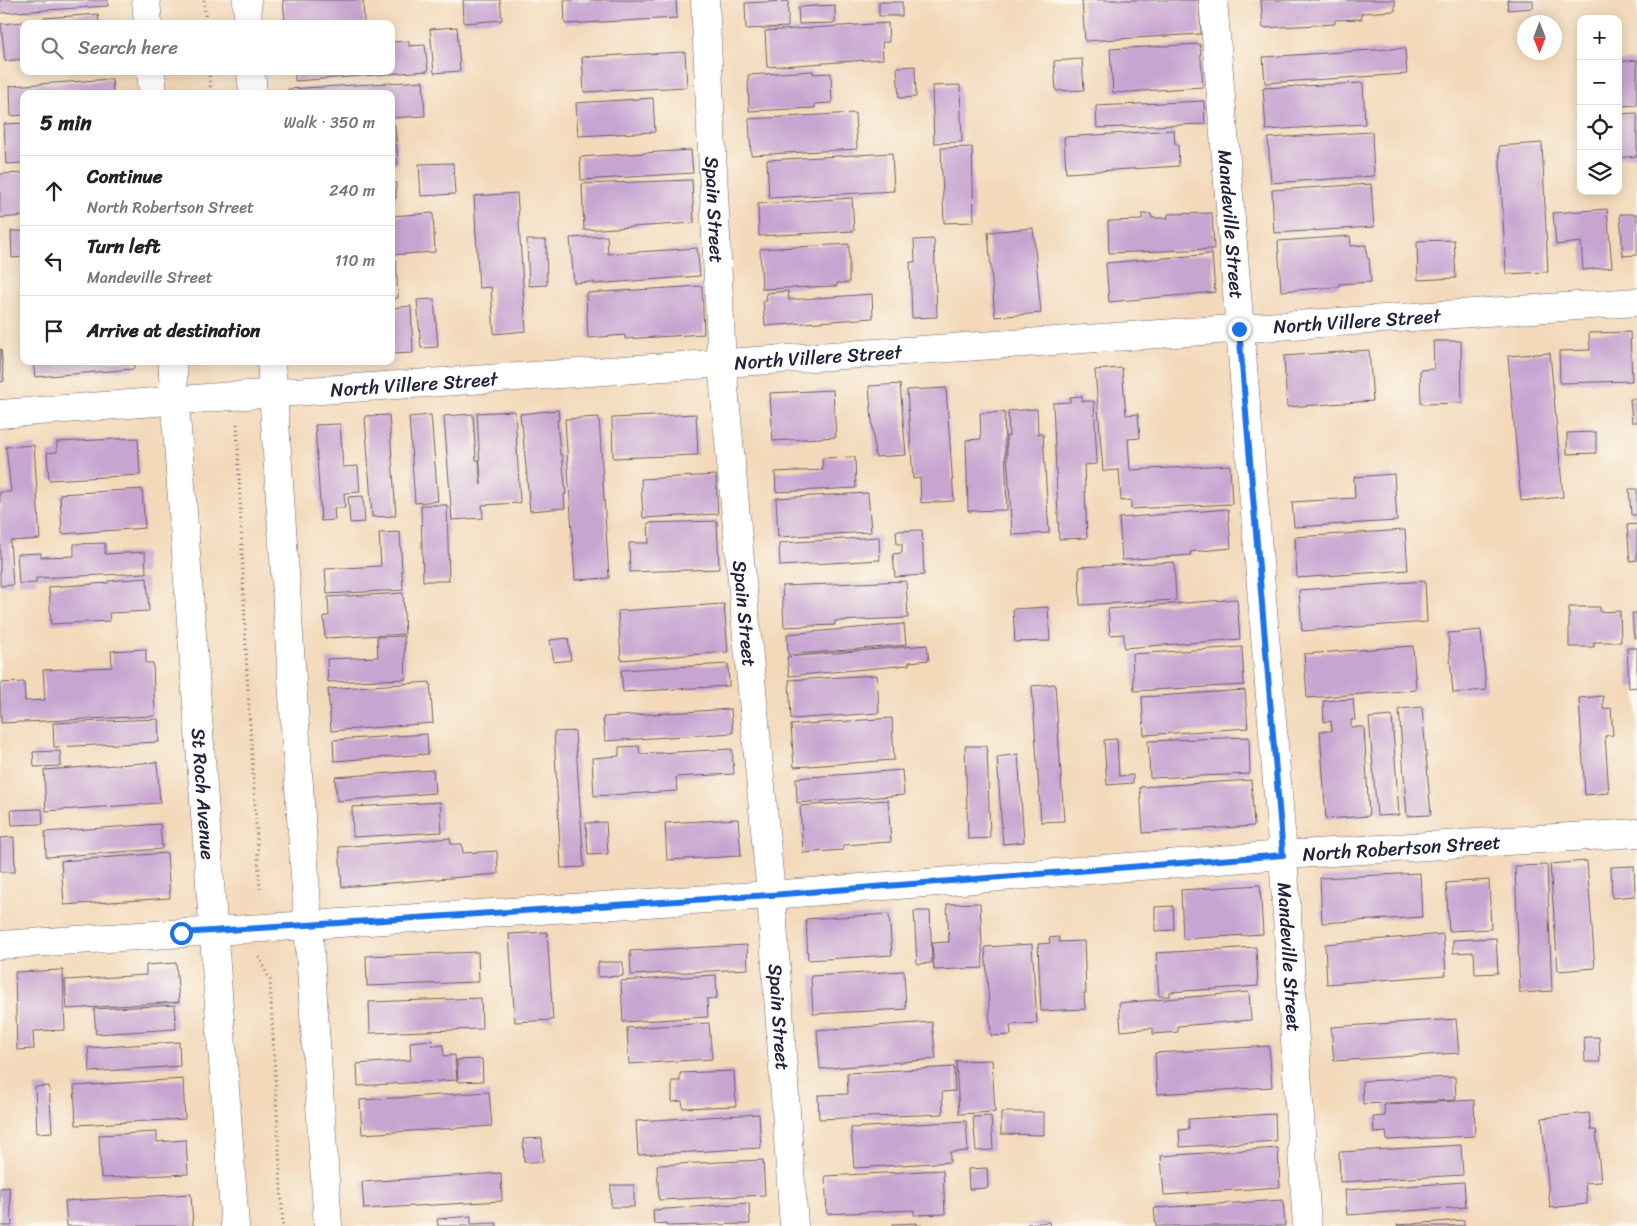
<!DOCTYPE html>
<html lang="en">
<head>
<meta charset="utf-8">
<style>
  :root { --surface:#fff; --page:#f6f6f6; --text:#222; --muted:#767676; --line:#e0e0e0 }
  body { margin:0; font-family:Sriracha,sans-serif; background:var(--page); color:var(--text) }
  .controls { position:absolute; right:15px; top:15px; display:grid; overflow:hidden; border-radius:10px; box-shadow:0 2px 12px #0003 }
  .controls button { width:45px; height:45px; display:grid; place-items:center; padding:0; border:0; border-bottom:1px solid var(--line); background:var(--surface); color:var(--text); font:25px sans-serif }
  .compass { position:absolute; left:1517px; top:15px; width:45px; height:45px; border-radius:50%; background:var(--surface); box-shadow:0 2px 12px #0003; rotate:180deg }
  .stop { position:absolute; width:15px; height:15px; margin:-11px; border:4px solid #1a73e8; border-radius:50%; background:#fff }
  .stop.end { background:#1a73e8; border-color:#fff; box-shadow:0 1px 5px #0008 }
  .list { margin:0; padding:0; list-style:none }
  h2 { display:flex; justify-content:space-between; align-items:center; height:65px; margin:0; padding:0 20px; font-size:21px }
  h2 small { font-size:16px; font-weight:400; color:var(--muted) }
  .list li { display:grid; grid-template-columns:32px 1fr auto; gap:15px; align-items:center; box-sizing:border-box; height:70px; padding:0 20px; border-top:1px solid var(--line) }
  .list b { display:block; font-size:19px; white-space:nowrap }
  .list p { margin:0; font-size:16px; white-space:nowrap; color:var(--muted) }
  .list em { font-size:16px; font-style:normal; color:var(--muted) }
  .icon { flex:none; width:28px; height:28px; fill:none; stroke:currentColor; stroke-width:2; stroke-linecap:round; stroke-linejoin:round }
  .map { position:relative; flex:none; width:1637px; height:1226px; overflow:hidden }
  .search { position:absolute; background:var(--surface); box-shadow:0 2px 12px #0003; left:20px; top:20px; width:375px; height:55px; display:flex; align-items:center; gap:12px; box-sizing:border-box; padding:0 18px; border-radius:10px; color:var(--muted); font-size:19px }
  .panel { position:absolute; background:var(--surface); box-shadow:0 2px 12px #0003; left:20px; top:90px; width:375px; height:275px; border-radius:10px }
  .map>svg:first-child { display:block }
</style>
</head>
<body>
<div class="map">
<svg width="1637" height="1226" viewBox="0 0 1637 1226">
  <rect width="100%" height="100%" fill="#fbf7ec"/>
  <filter id="ink" filterUnits="userSpaceOnUse"><feTurbulence type="fractalNoise" baseFrequency=".02" numOctaves="2"/><feDisplacementMap in="SourceGraphic" scale="10" xChannelSelector="R" yChannelSelector="G"/><feConvolveMatrix kernelMatrix="1 2 1 2 8 2 1 2 1" color-interpolation-filters="sRGB"/></filter>
  <filter id="wash" filterUnits="userSpaceOnUse"><feTurbulence type="fractalNoise" baseFrequency=".0096" numOctaves="4" result="noise"/><feDisplacementMap in="SourceGraphic" scale="20" xChannelSelector="R" yChannelSelector="G"/><feGaussianBlur stdDeviation="1.12" result="paint"/><feColorMatrix in="noise" values="0 0 0 0 0 0 0 0 0 0 0 0 0 0 0 0 0 1.4 0 .05"/><feComposite in="paint" operator="in"/></filter>
  <g filter="url(#wash)">
    <rect width="100%" height="100%" fill="#f3d9ba"/>
    <g id="blocks">
      <g fill="#c8a5d1">
        <polygon points="0,0 108,0 108,6 0,13"/>
        <polygon points="283,0 363,0 364,24 285,24"/>
        <polygon points="463,0 500,0 502,20 464,23"/>
        <polygon points="564,0 676,0 677,18 565,24"/>
        <polygon points="1082,0 1199,0 1201,34 1085,41"/>
        <polygon points="1261,0 1395,0 1395,11 1361,13 1362,19 1335,20 1335,24 1263,28"/>
        <polygon points="1507,0 1533,0 1533,8 1508,10"/>
        <polygon points="788,1 788,27 746,29 745,3"/>
        <rect x="879" y="2" width="23" height="14"/>
        <polygon points="835,5 835,23 799,24 798,7"/>
        <polygon points="98,14 99,24 24,24 24,22 44,21 44,18"/>
        <polygon points="24,22 24,59 5,61 1,24"/>
        <polygon points="888,23 889,42 882,42 883,59 767,67 765,31"/>
        <polygon points="457,27 460,71 434,73 430,29"/>
        <polygon points="409,41 409,46 425,45 428,71 295,81 295,71 391,71 391,42"/>
        <polygon points="1200,44 1203,87 1113,93 1110,49"/>
        <polygon points="1405,48 1407,74 1265,83 1263,57"/>
        <polygon points="685,52 687,87 584,92 582,57"/>
        <polygon points="1082,59 1084,90 1056,91 1054,61"/>
        <polygon points="1637,60 1637,105 1618,106 1618,62"/>
        <polygon points="915,66 916,97 899,98 897,67"/>
        <polygon points="813,71 813,74 831,73 832,103 815,104 815,108 749,111 748,75"/>
        <polygon points="112,79 113,94 24,94 24,115 11,116 10,86"/>
        <polygon points="423,81 425,116 391,118 391,94 288,94 288,89"/>
        <polygon points="1363,83 1365,124 1266,130 1263,88"/>
        <polygon points="960,85 962,142 934,143 932,86"/>
        <polygon points="653,98 655,132 578,136 576,103"/>
        <polygon points="1204,101 1205,124 1097,128 1096,106"/>
        <polygon points="855,113 857,149 751,155 749,119"/>
        <polygon points="1637,113 1637,156 1618,158 1618,114"/>
        <polygon points="24,123 24,163 6,164 4,124"/>
        <polygon points="391,125 395,125 398,164 391,164"/>
        <polygon points="1174,130 1175,144 1178,144 1179,166 1066,173 1064,137"/>
        <polygon points="1372,132 1374,176 1271,183 1268,138"/>
        <polygon points="1542,143 1548,272 1506,274 1499,146"/>
        <polygon points="972,147 974,222 944,223 941,148"/>
        <polygon points="691,150 693,173 581,180 580,157"/>
        <polygon points="892,153 894,191 769,198 767,160"/>
        <polygon points="453,163 455,194 421,196 419,164"/>
        <polygon points="24,173 24,216 0,218 0,174"/>
        <polygon points="692,180 694,223 584,230 582,184"/>
        <rect x="391" y="183" width="5" height="15"/>
        <polygon points="1371,184 1374,227 1274,233 1272,190"/>
        <polygon points="517,193 526,331 494,334 491,287 479,288 474,196"/>
        <polygon points="852,198 854,231 759,236 758,204"/>
        <polygon points="1607,209 1612,267 1583,270 1581,242 1556,245 1553,213"/>
        <polygon points="433,213 435,252 391,255 391,216"/>
        <polygon points="1212,213 1214,249 1109,253 1108,221 1142,220 1142,214 1151,214 1152,218 1168,218 1168,214"/>
        <polygon points="1620,214 1637,214 1637,255 1623,256"/>
        <polygon points="1033,228 1041,313 995,317 988,232"/>
        <polygon points="11,231 24,231 24,257 12,258"/>
        <polygon points="607,236 608,254 697,248 700,276 594,284 594,282 574,283 570,238"/>
        <polygon points="1350,236 1351,246 1366,245 1367,258 1369,258 1371,282 1339,284 1339,287 1281,291 1278,241"/>
        <polygon points="934,239 937,317 912,318 910,262 915,262 914,240"/>
        <polygon points="527,240 546,240 547,285 529,286"/>
        <polygon points="1454,240 1456,278 1418,280 1417,241"/>
        <polygon points="849,244 849,283 837,283 837,286 762,289 760,249"/>
        <polygon points="1212,254 1215,292 1109,302 1106,263"/>
        <polygon points="391,260 396,260 398,298 391,299"/>
        <polygon points="702,286 704,334 625,339 625,335 588,338 586,293"/>
        <polygon points="788,291 789,300 872,294 873,318 765,326 763,301 767,301 766,293"/>
        <polygon points="434,299 438,347 421,348 417,300"/>
        <polygon points="411,306 413,353 391,354 391,308"/>
        <polygon points="1630,332 1632,381 1560,383 1559,351 1590,350 1589,333"/>
        <polygon points="1433,341 1461,341 1462,403 1421,404 1420,370 1434,369"/>
        <polygon points="0,349 1,349 4,381 0,382"/>
        <polygon points="1369,350 1373,401 1287,407 1284,356"/>
        <polygon points="1550,353 1563,497 1521,501 1508,356"/>
        <polygon points="33,361 134,361 134,369 35,377"/>
        <polygon points="1122,368 1126,415 1138,414 1140,438 1128,439 1130,470 1230,465 1232,504 1131,509 1131,500 1121,501 1119,470 1103,471 1095,370"/>
        <polygon points="900,384 906,455 875,457 869,386"/>
        <polygon points="946,388 954,501 921,503 920,478 913,479 907,390"/>
        <polygon points="833,390 836,437 773,441 770,393"/>
        <polygon points="1082,396 1082,401 1094,401 1097,464 1084,465 1087,538 1059,539 1053,403 1070,402 1070,397"/>
        <polygon points="1630,399 1637,399 1637,422 1632,422"/>
        <polygon points="1037,409 1038,434 1043,434 1049,533 1012,535 1006,436 1009,436 1008,411"/>
        <polygon points="558,410 559,420 557,420 560,455 562,455 566,494 564,494 565,508 530,511 522,424 521,424 520,414"/>
        <polygon points="515,411 520,503 482,505 483,518 452,520 444,416 473,414 476,460 479,460 481,485 477,413"/>
        <polygon points="1004,412 1007,510 968,511 966,440 981,439 980,413"/>
        <polygon points="696,414 698,455 613,458 612,418"/>
        <polygon points="389,415 396,516 372,517 365,416"/>
        <polygon points="431,415 438,501 415,503 409,417"/>
        <polygon points="599,417 609,578 575,580 565,419"/>
        <polygon points="340,424 343,467 358,466 360,492 344,493 345,508 334,508 335,520 321,521 315,425"/>
        <polygon points="1596,432 1596,453 1567,454 1567,433"/>
        <polygon points="138,438 140,475 49,480 47,453 57,452 57,442"/>
        <polygon points="34,445 40,539 10,541 13,585 0,586 0,492 11,492 6,447"/>
        <polygon points="855,457 856,488 776,492 775,472 823,470 822,458"/>
        <polygon points="1394,474 1397,521 1294,527 1292,502 1355,498 1354,477"/>
        <polygon points="716,475 718,514 643,518 641,479"/>
        <polygon points="142,489 145,528 62,534 60,494"/>
        <polygon points="1629,489 1637,489 1637,515 1631,515"/>
        <polygon points="868,493 871,532 778,537 776,498"/>
        <polygon points="363,496 365,522 350,523 348,497"/>
        <polygon points="421,505 447,505 449,581 423,581"/>
        <polygon points="1228,509 1231,548 1190,552 1191,555 1122,560 1119,518"/>
        <polygon points="717,521 719,569 630,572 629,543 649,543 648,523"/>
        <polygon points="1637,524 1637,560 1630,561 1627,525"/>
        <polygon points="922,530 924,575 895,577 893,554 902,553 902,544 897,544 896,531"/>
        <polygon points="1405,530 1408,570 1297,578 1295,537"/>
        <polygon points="400,532 403,590 327,594 325,569 381,566 379,533"/>
        <polygon points="879,537 880,560 780,566 779,543"/>
        <polygon points="105,543 105,554 145,552 146,573 36,578 36,583 19,584 17,554 41,553 41,557 74,556 74,544"/>
        <polygon points="1174,562 1176,600 1080,605 1079,567"/>
        <polygon points="147,578 149,611 109,613 110,621 51,624 49,587 108,583 108,581"/>
        <polygon points="906,581 908,618 835,621 835,625 784,627 782,586"/>
        <polygon points="1425,581 1427,622 1302,631 1299,590"/>
        <polygon points="403,593 405,634 325,638 324,616 329,616 328,597"/>
        <polygon points="1237,599 1240,639 1124,648 1124,634 1110,635 1108,609"/>
        <polygon points="724,604 728,652 621,660 618,611"/>
        <polygon points="1048,607 1050,641 1015,642 1013,609"/>
        <polygon points="1569,607 1600,607 1600,612 1620,611 1621,642 1594,642 1594,647 1569,647"/>
        <polygon points="1632,613 1637,613 1637,638 1634,638"/>
        <polygon points="904,624 906,645 788,655 787,634"/>
        <polygon points="1481,630 1486,690 1453,693 1448,633"/>
        <polygon points="404,636 406,679 328,682 327,659 378,657 377,637"/>
        <polygon points="568,638 571,660 554,662 550,640"/>
        <polygon points="927,645 929,660 909,662 909,665 789,676 787,657"/>
        <polygon points="1413,646 1416,690 1307,698 1304,654"/>
        <polygon points="1242,647 1244,685 1134,691 1132,654"/>
        <polygon points="1627,648 1637,648 1637,687 1629,688"/>
        <polygon points="146,649 146,663 153,663 155,716 1,723 0,683 24,682 25,701 45,700 43,670 112,667 111,651"/>
        <polygon points="728,664 729,686 623,692 621,670"/>
        <polygon points="877,675 879,713 791,719 789,680"/>
        <polygon points="430,682 433,723 331,731 328,689"/>
        <polygon points="1055,684 1064,821 1041,822 1032,686"/>
        <polygon points="1245,690 1248,728 1144,735 1142,697"/>
        <polygon points="1603,696 1603,709 1611,708 1613,735 1605,736 1609,793 1585,795 1579,698"/>
        <polygon points="1353,699 1355,720 1351,720 1351,727 1364,727 1369,816 1326,819 1320,731 1332,731 1331,721 1324,722 1323,701"/>
        <polygon points="1422,707 1431,815 1407,816 1399,709"/>
        <polygon points="731,709 733,733 605,741 603,717"/>
        <polygon points="1392,716 1399,815 1377,816 1369,718"/>
        <polygon points="892,718 894,760 794,767 791,725"/>
        <polygon points="158,719 159,742 54,747 53,723"/>
        <polygon points="575,731 584,867 561,868 554,732"/>
        <polygon points="427,734 428,754 334,761 333,740"/>
        <polygon points="1249,737 1250,774 1150,778 1148,741"/>
        <polygon points="1117,739 1119,776 1133,775 1133,783 1107,785 1104,740"/>
        <polygon points="639,746 640,754 732,749 734,774 676,777 677,791 594,796 592,758 619,756 619,747"/>
        <polygon points="965,746 987,746 990,838 968,839"/>
        <polygon points="60,751 61,766 34,767 33,752"/>
        <polygon points="1018,754 1024,842 1003,844 997,757"/>
        <polygon points="157,762 160,803 46,811 44,770"/>
        <polygon points="433,770 435,793 337,801 335,777"/>
        <polygon points="902,770 904,795 797,803 796,778"/>
        <polygon points="1251,780 1254,826 1143,833 1140,787"/>
        <polygon points="888,800 891,842 843,845 843,850 803,853 800,806"/>
        <polygon points="440,802 442,832 353,837 352,807"/>
        <polygon points="42,809 43,824 12,825 11,810"/>
        <polygon points="738,819 741,856 667,860 665,823"/>
        <polygon points="606,822 608,854 588,855 586,823"/>
        <polygon points="160,824 162,849 46,857 45,832"/>
        <polygon points="14,837 15,872 0,872 0,838"/>
        <polygon points="450,838 451,844 462,844 463,853 497,851 498,874 342,887 339,847"/>
        <polygon points="167,853 170,898 64,905 61,861"/>
        <polygon points="1587,861 1595,968 1558,971 1550,864"/>
        <polygon points="1547,865 1552,991 1520,993 1515,866"/>
        <polygon points="1634,866 1635,896 1612,898 1611,867"/>
        <polygon points="1420,873 1422,917 1322,923 1320,878"/>
        <polygon points="1489,880 1491,929 1449,931 1446,883"/>
        <polygon points="1260,885 1263,934 1183,939 1181,890"/>
        <polygon points="980,903 983,968 934,970 932,943 949,942 947,904"/>
        <polygon points="1173,906 1174,930 1155,931 1155,907"/>
        <polygon points="914,911 930,911 932,963 917,964"/>
        <polygon points="889,914 892,955 808,960 806,919"/>
        <polygon points="547,932 553,1020 515,1022 509,934"/>
        <polygon points="1443,934 1446,975 1327,984 1325,944"/>
        <polygon points="1059,937 1059,942 1084,941 1086,993 1084,993 1085,1009 1041,1011 1038,944 1050,943 1049,938"/>
        <polygon points="1496,938 1498,973 1475,974 1474,952 1453,953 1453,940"/>
        <polygon points="1032,944 1037,1023 1010,1025 1011,1035 991,1036 985,947"/>
        <polygon points="747,945 748,969 631,975 630,951"/>
        <polygon points="1256,947 1258,986 1170,992 1170,996 1159,996 1156,953"/>
        <polygon points="478,952 479,982 367,986 366,956"/>
        <polygon points="598,962 623,962 623,976 598,977"/>
        <polygon points="176,963 179,1002 67,1009 65,980 146,975 146,965"/>
        <polygon points="63,970 65,1030 33,1031 34,1049 17,1050 15,972"/>
        <polygon points="904,971 906,1009 813,1014 811,976"/>
        <polygon points="716,975 717,998 707,999 708,1017 623,1022 621,981"/>
        <polygon points="1249,992 1251,1020 1178,1026 1178,1032 1153,1034 1153,1028 1121,1031 1119,1003"/>
        <polygon points="481,998 482,1029 370,1033 369,1002"/>
        <polygon points="175,1005 176,1029 96,1034 94,1009"/>
        <polygon points="1456,1019 1459,1053 1334,1061 1331,1027"/>
        <polygon points="932,1022 936,1059 820,1069 817,1030"/>
        <polygon points="709,1023 712,1059 629,1064 627,1028"/>
        <polygon points="1584,1037 1599,1037 1600,1062 1585,1062"/>
        <polygon points="432,1040 433,1046 443,1045 444,1056 455,1055 457,1080 358,1086 357,1064 411,1060 410,1042"/>
        <polygon points="179,1042 180,1066 90,1072 88,1048"/>
        <polygon points="1269,1046 1272,1087 1157,1094 1155,1053"/>
        <polygon points="482,1059 483,1081 458,1082 457,1060"/>
        <polygon points="992,1060 995,1112 959,1114 956,1061"/>
        <polygon points="954,1067 955,1091 942,1092 943,1114 819,1119 818,1095 848,1094 847,1073"/>
        <polygon points="734,1071 736,1106 683,1108 682,1101 672,1102 672,1081 680,1081 680,1073"/>
        <polygon points="1455,1077 1456,1100 1363,1104 1362,1081"/>
        <polygon points="183,1079 185,1119 76,1125 74,1086"/>
        <polygon points="49,1086 52,1132 37,1133 35,1087"/>
        <polygon points="489,1092 492,1126 362,1134 360,1100"/>
        <polygon points="1474,1100 1475,1136 1387,1140 1386,1132 1374,1133 1373,1117 1385,1116 1384,1105"/>
        <polygon points="1001,1112 1044,1112 1044,1135 1001,1134"/>
        <polygon points="1589,1113 1591,1130 1596,1130 1601,1182 1585,1183 1587,1204 1550,1208 1542,1118"/>
        <polygon points="759,1114 761,1148 638,1155 636,1121"/>
        <polygon points="1275,1114 1276,1141 1180,1147 1179,1130 1189,1129 1188,1119"/>
        <polygon points="991,1116 993,1150 976,1151 973,1117"/>
        <polygon points="966,1121 968,1151 950,1152 950,1162 854,1168 851,1128"/>
        <polygon points="157,1132 157,1142 186,1140 188,1174 101,1178 99,1135"/>
        <polygon points="542,1138 543,1162 524,1162 523,1139"/>
        <polygon points="1461,1145 1463,1175 1340,1182 1339,1152"/>
        <polygon points="1278,1148 1280,1187 1164,1195 1161,1156"/>
        <polygon points="763,1160 765,1195 659,1200 657,1165"/>
        <polygon points="987,1168 988,1188 969,1189 968,1169"/>
        <polygon points="943,1170 945,1214 914,1215 914,1210 827,1214 825,1176"/>
        <polygon points="501,1173 502,1201 364,1209 362,1182"/>
        <polygon points="1464,1182 1466,1207 1347,1215 1345,1190"/>
        <rect x="611" y="1185" width="23" height="22"/>
        <polygon points="9,1187 12,1226 0,1226 0,1188"/>
        <polygon points="191,1194 193,1226 67,1226 65,1201"/>
        <polygon points="1283,1200 1285,1226 1156,1226 1154,1208"/>
        <polygon points="749,1203 750,1224 666,1226 666,1223 654,1224 653,1210"/>
        <polygon points="471,1216 471,1224 497,1223 497,1226 438,1226 437,1219"/>
        <polygon points="1464,1220 1464,1226 1397,1226 1397,1225"/>
        <polygon points="1049,1222 1050,1226 1028,1226 1027,1224"/>
        <polygon points="917,1223 917,1226 893,1226 893,1224"/>
      </g>
    </g>
  </g>
  <g filter="url(#ink)">
    <use href="#blocks" fill-opacity="0" stroke="#6b6267" stroke-width="1"/>
    <g fill="none" stroke-linecap="round" stroke-linejoin="round">
      <defs>
        <g id="minor">
          <polyline points="146,0 148,24"/>
          <polyline points="247,0 248,24"/>
          <path id="s1" d="M705,0L722,365L771,895L794,1226"/>
          <path id="s2" d="M1213,0L1283,855L1307,1226"/>
          <polyline points="151,71 153,94"/>
          <polyline points="251,71 253,94"/>
          <path id="s3" d="M172,361L235,1226"/>
          <polyline points="271,361 328,1226"/>
          <path id="s4" d="M0,414L233,396L1637,302"/>
        </g>
        <g id="primary">
          <path id="s5" d="M0,945L771,895L1283,855L1637,833"/>
        </g>
      </defs>
      <use href="#minor" stroke="#6b6267" stroke-width="29"/>
      <use href="#primary" stroke="#6b6267" stroke-width="29"/>
      <g stroke="#6b6267" stroke-width="3" stroke-dasharray="1 4" stroke-linecap="butt">
        <polyline points="204,0 206,24"/>
        <polyline points="209,71 211,94"/>
        <polyline points="237,424 247,674 260,889"/>
        <polyline points="259,957 270,980 283,1226"/>
      </g>
      <use href="#minor" stroke="#fff" stroke-width="28"/>
      <use href="#primary" stroke="#fff" stroke-width="28"/>
    </g>
  </g>
  <g fill="none" stroke-linecap="round" stroke-linejoin="round" filter="url(#ink)">
    <polyline stroke="#1a73e8" stroke-width="6" points="181,933 771,895 1283,855 1239,329"/>
  </g>
  <g text-anchor="middle" dominant-baseline="central" stroke-width="5" stroke-linejoin="round" paint-order="stroke">
    <g font-size="19" fill="#22223b" stroke="#fbf7ec">
      <text stroke="none"><textPath href="#s1" startOffset="210">Spain Street</textPath></text>
      <text stroke="none"><textPath href="#s2" startOffset="225">Mandeville Street</textPath></text>
      <text stroke="none"><textPath href="#s4" startOffset="1360">North Villere Street</textPath></text>
      <text stroke="none"><textPath href="#s4" startOffset="820">North Villere Street</textPath></text>
      <text stroke="none"><textPath href="#s4" startOffset="415">North Villere Street</textPath></text>
      <text stroke="none"><textPath href="#s1" startOffset="615">Spain Street</textPath></text>
      <text stroke="none"><textPath href="#s3" startOffset="434">St Roch Avenue</textPath></text>
      <text stroke="none"><textPath href="#s5" startOffset="1405">North Robertson Street</textPath></text>
      <text stroke="none"><textPath href="#s2" startOffset="960">Mandeville Street</textPath></text>
      <text stroke="none"><textPath href="#s1" startOffset="1020">Spain Street</textPath></text>
    </g>
  </g>
</svg>
<div class="controls">
<button>+</button>
<button>−</button>
<button><svg class="icon" aria-label="locate" viewBox="0 0 24 24"><circle cx="12" cy="12" r="6"/><path d="M12 2v4M12 18v4M2 12h4M18 12h4"/></svg></button>
<button><svg class="icon" aria-label="layers" viewBox="0 0 24 24"><path d="M12 4l9 5-9 5-9-5zM3 14l9 5 9-5"/></svg></button>
</div>
<svg class="compass" viewBox="-18 -18 36 36"><path d="M0-13l5 13h-10z" fill="#e53935"/><path d="M0 13l5-13h-10z" fill="#767676"/></svg>
<div class="stop" style="left:181px;top:933px"></div>
<div class="stop end" style="left:1239px;top:329px"></div>
<div class="search"><svg class="icon" aria-label="search" viewBox="0 0 24 24"><circle cx="10" cy="10" r="6"/><path d="M15 15l6 6"/></svg>Search here</div>
<section class="panel">
<h2>5 min<small>Walk · 350 m</small></h2>
<ul class="list">
<li><svg class="icon" aria-label="ahead" viewBox="0 0 24 24"><path d="M12 20V5M6 11l6-6 6 6"/></svg><div><b>Continue</b><p>North Robertson Street</p></div><em>240 m</em></li>
<li><svg class="icon" aria-label="left" viewBox="0 0 24 24"><path d="M17 20v-9H6M10 6l-5 5 5 5"/></svg><div><b>Turn left</b><p>Mandeville Street</p></div><em>110 m</em></li>
<li><svg class="icon" aria-label="arrive" viewBox="0 0 24 24"><path d="M6 21V4h12l-3 4 3 4H6"/></svg><div><b>Arrive at destination</b></div></li>
</ul>
</section>
</div>
</body>
</html>
